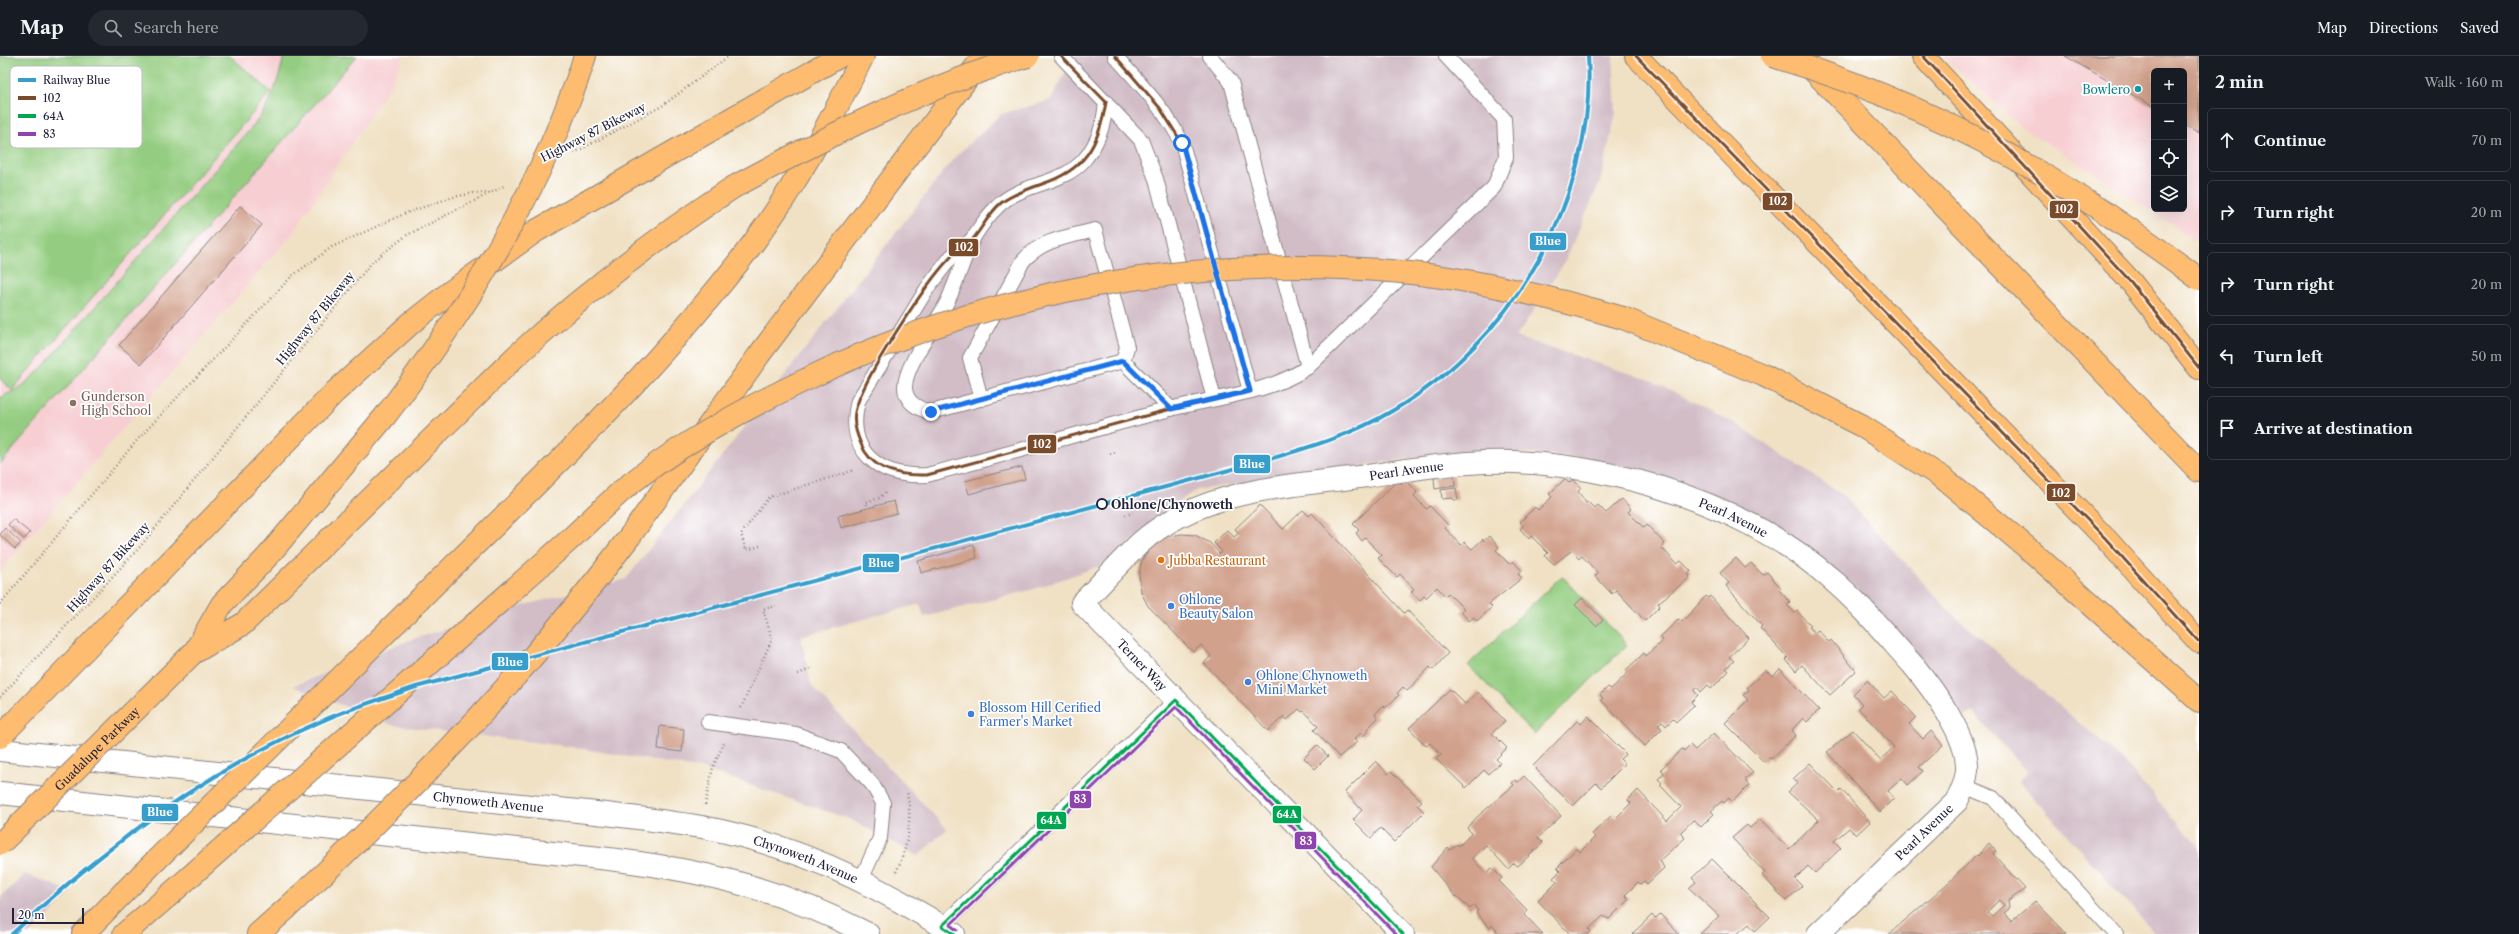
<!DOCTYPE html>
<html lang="en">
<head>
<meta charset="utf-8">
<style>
  :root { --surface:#171b24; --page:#242831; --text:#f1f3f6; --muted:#9ea1a6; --line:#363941 }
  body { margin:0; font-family:"Libre Caslon Text",serif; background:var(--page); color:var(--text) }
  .controls { position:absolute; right:12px; top:12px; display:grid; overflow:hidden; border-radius:6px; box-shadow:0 4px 16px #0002 }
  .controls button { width:36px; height:36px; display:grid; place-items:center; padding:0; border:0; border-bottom:1px solid var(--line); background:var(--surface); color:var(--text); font:20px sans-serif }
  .scale { position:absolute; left:12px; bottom:10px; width:72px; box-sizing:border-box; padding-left:4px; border:2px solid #22223b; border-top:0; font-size:11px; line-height:14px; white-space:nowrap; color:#22223b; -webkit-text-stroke:3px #fff; paint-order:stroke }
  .stop { position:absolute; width:12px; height:12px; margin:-9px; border:3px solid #1a73e8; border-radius:50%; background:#fff }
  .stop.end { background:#1a73e8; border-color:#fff; box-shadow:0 1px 4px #0008 }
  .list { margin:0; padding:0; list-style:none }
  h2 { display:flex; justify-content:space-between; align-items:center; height:52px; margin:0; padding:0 16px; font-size:17px }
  h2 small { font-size:13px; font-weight:400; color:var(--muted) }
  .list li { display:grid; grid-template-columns:26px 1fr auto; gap:12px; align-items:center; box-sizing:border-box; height:64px; margin:0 8px 8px; padding:0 8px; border:1px solid var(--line); border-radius:6px }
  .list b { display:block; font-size:15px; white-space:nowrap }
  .list em { font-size:13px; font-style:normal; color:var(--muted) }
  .icon { flex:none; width:22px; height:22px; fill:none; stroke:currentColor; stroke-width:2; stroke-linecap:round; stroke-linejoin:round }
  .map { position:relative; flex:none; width:2199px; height:878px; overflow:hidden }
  header { display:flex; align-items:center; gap:24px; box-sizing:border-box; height:56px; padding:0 20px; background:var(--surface); border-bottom:1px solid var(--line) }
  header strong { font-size:19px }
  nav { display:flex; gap:22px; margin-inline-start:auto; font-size:14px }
  .search { width:280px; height:36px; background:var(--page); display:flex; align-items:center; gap:10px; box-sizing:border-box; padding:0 14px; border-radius:22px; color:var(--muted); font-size:15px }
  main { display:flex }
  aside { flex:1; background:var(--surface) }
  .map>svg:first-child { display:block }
</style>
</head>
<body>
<header>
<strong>Map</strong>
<div class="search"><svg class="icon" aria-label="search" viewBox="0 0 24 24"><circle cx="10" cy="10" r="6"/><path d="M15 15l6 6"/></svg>Search here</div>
<nav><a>Map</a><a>Directions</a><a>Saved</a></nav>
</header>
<main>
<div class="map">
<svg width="2199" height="878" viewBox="0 0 2199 878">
  <rect width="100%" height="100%" fill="#fff"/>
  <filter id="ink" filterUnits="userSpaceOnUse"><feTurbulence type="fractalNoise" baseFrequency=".025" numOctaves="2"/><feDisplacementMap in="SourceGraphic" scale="8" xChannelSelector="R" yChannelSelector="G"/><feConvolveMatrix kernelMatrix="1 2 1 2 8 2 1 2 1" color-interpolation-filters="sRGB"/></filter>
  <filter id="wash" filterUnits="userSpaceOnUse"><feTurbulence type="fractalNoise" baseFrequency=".012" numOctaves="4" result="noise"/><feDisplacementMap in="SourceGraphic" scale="16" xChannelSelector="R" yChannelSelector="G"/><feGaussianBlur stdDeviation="0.9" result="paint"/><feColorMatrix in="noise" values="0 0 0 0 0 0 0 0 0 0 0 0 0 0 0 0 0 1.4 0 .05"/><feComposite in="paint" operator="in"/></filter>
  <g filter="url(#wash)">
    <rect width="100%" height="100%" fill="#f0e1c4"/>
    <g fill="#f7cfd3" fill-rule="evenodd">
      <polygon points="0,0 404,0 391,28 292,178 0,515"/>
      <path d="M1943,0H2199V189L2169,166L2089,113L2025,74ZM2154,15H2184V153H2154Z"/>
    </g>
    <g fill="#d2bdc7">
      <polygon points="1074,0 1613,0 1616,57 1600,126 1564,207 1516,281 1653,325 1736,368 1844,440 1949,555 2119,701 2199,791 2199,878 2155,878 2019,725 2028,716 1972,656 1965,661 1858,533 1787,478 1707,437 1644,415 1587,402 1521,397 1412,402 1197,434 1172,450 1108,507 1034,533 924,561 920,548 801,580 811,629 947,773 918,800 852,764 703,713 572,691 392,669 293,630 410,584 517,551 626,523 954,102 1001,58 1051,44"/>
      <polygon points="25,818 72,836 30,878 0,878 0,842"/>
    </g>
    <g fill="#94cd81" stroke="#5b785e">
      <polygon points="0,0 230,0 271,36 12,334 0,323"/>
      <path d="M284,0H357L0,408V342L22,330L39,315L254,69C271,48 278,26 284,0Z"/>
      <polygon points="1562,520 1627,589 1534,678 1468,609"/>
    </g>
    <g id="blocks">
      <g fill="#d1a18c" fill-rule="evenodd">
        <polygon points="2065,0 2199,0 2199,77 2184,68 2184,15 2154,15 2154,51"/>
        <polygon points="240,150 262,169 141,308 119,289"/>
        <polygon points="1022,411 1025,423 969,438 965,425"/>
        <polygon points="1454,419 1455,430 1435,433 1434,422"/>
        <polygon points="1565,423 1569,427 1573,423 1581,432 1578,435 1586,447 1588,446 1594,452 1598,449 1606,457 1622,443 1631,453 1628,456 1644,472 1647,469 1665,488 1661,491 1677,508 1681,505 1691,515 1688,519 1690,521 1658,547 1660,550 1645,565 1616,534 1612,538 1595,520 1598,517 1582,500 1579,503 1571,495 1554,508 1545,500 1548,497 1531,480 1529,483 1520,473 1523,470 1520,466 1535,451 1538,454 1552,441 1549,438"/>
        <polygon points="1398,424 1402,428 1406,424 1417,436 1414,440 1424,451 1427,453 1430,450 1448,469 1445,472 1461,489 1464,486 1472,493 1483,483 1484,485 1489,480 1499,491 1496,494 1507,506 1510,508 1513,505 1522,515 1518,518 1522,522 1489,548 1492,551 1477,565 1474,561 1469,565 1461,556 1464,553 1448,537 1445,540 1437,531 1426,542 1424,540 1420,544 1411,536 1414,533 1400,518 1397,521 1378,502 1382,499 1365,482 1362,485 1356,477 1359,474 1353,468"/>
        <polygon points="1456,432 1458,444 1454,444 1453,442 1442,443 1441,434"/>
        <polygon points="894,445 897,457 841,472 838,460"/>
        <polygon points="1260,449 1283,473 1303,454 1309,460 1312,457 1404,557 1407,554 1448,597 1433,614 1430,611 1407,635 1403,631 1397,637 1399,639 1385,652 1383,650 1375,658 1378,662 1366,674 1368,675 1363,680 1361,677 1354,683 1357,686 1339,701 1314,674 1318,670 1304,655 1302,656 1299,653 1287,664 1284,660 1268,675 1204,607 1211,600 1201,589 1193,596 1148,550 1141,536 1139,518 1142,504 1150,493 1165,481 1182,478 1195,479 1210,487 1220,498 1222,496 1214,487 1227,474 1234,481 1239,477 1235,473"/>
        <polygon points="13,463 30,477 24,483 8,469"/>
        <polygon points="5,472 21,487 15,493 0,479"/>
        <polygon points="974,489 977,502 921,517 918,505"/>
        <polygon points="1736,502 1745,512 1751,507 1763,519 1767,516 1781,532 1779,534 1790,546 1787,549 1795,557 1797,555 1811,570 1809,571 1814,577 1818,574 1829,586 1831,584 1856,615 1830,639 1802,609 1796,615 1786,604 1788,602 1760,572 1762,570 1726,530 1729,527 1720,517"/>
        <polygon points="1706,540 1708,542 1710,540 1749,582 1729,601 1734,605 1726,612 1729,615 1711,633 1708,629 1701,636 1697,631 1694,635 1698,639 1691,646 1694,649 1676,666 1673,663 1666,670 1662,665 1658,669 1662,673 1645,690 1601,644 1603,642 1600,639 1608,631 1611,633 1628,617 1626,614 1644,597 1646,600 1663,584 1660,581 1679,563 1682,566"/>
        <polygon points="1582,542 1603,564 1596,570 1575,549"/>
        <polygon points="1780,613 1819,654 1807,666 1803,662 1792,674 1796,679 1771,703 1769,701 1764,706 1725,667 1748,644 1743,639 1749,634 1747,632 1765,614 1773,620"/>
        <polygon points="1867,624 1884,642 1892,635 1916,661 1909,668 1923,683 1931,675 1943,689 1919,711 1923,715 1908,729 1902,722 1888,735 1894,742 1880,756 1827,696 1853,674 1880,704 1894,691 1858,652 1862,648 1853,638"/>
        <polygon points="1450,633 1465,648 1478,636 1505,665 1492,677 1507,692 1496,703 1500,707 1488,718 1484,714 1466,732 1436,703 1441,699 1430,687 1426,690 1409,672"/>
        <polygon points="1588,660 1626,698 1620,703 1625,708 1601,732 1596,727 1573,750 1533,710 1577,665 1581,668"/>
        <polygon points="660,670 684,673 682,696 658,693"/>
        <polygon points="1714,677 1753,717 1746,722 1746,726 1749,729 1732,746 1729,742 1724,747 1722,745 1711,755 1714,758 1701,771 1693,764 1680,777 1685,782 1660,804 1664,812 1647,828 1644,825 1640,828 1638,826 1625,839 1629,843 1609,863 1603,860 1589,873 1591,875 1588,878 1570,878 1538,845 1557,826 1553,822 1560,815 1557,812 1577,792 1580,796 1595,781 1592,778 1612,759 1616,762 1631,747 1628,744 1638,734 1667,765 1681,751 1660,729 1662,727 1658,723 1664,717 1661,713 1682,693 1684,695 1690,689 1695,694"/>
        <polygon points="1317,689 1328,700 1315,713 1304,702"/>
        <polygon points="1376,705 1388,718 1391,715 1422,745 1417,749 1424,756 1394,786 1380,772 1371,782 1353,764 1362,754 1345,736"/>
        <polygon points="1810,707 1838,736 1841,733 1870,766 1856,779 1849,772 1834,785 1841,792 1815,817 1808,810 1795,823 1802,830 1786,845 1762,819 1765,817 1732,782 1747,769 1750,772 1760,763 1789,793 1819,764 1788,736 1798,727 1793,723"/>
        <polygon points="1524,720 1561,760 1538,782 1543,787 1518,810 1514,807 1508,813 1486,789 1472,802 1486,817 1492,812 1502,822 1499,825 1528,855 1524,858 1543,878 1499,878 1492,869 1490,872 1476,857 1478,855 1474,849 1470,853 1457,840 1456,841 1431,811 1448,791 1450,794 1457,788 1459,790 1472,777 1467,772 1477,761 1514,729 1512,727 1515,724 1518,726"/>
        <path d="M1989,787L1996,795L1993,798L2025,833L2008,845L2009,853L2004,857L2012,865L2035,845L2067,878H1889L1948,827L1977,799L1978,800ZM1999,844L2004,849L1992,860L1987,856Z"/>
        <polygon points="1712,803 1770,861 1755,875 1749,868 1737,878 1700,878 1719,860 1689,832 1696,826 1692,822"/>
        <polygon points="1660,858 1679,878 1632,878 1652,859 1655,863"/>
      </g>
    </g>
  </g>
  <g filter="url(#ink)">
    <use href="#blocks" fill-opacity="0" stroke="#898280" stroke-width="1"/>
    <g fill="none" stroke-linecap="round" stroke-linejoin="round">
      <defs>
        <g id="lane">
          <polyline points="1061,0 1141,84 1156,123 1214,343"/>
          <path d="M1115,0C1140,28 1165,53 1182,87L1250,335"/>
          <polyline points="1210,0 1231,26 1308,311"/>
          <path d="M1106,46C1104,68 1099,86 1084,104C1061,130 1021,126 997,151C987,160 980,171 973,182C964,201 958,222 949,242C939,265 905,308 905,331C905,346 918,353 931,356L1123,305"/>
          <path d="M973,183L951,201L928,231L858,345C845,396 880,422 927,419C1008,398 1089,375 1170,353C1216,341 1268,338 1308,311L1494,131L1506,101L1504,63L1446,0"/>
          <polyline points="1123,305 1171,353"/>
          <path d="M981,343L970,302L1023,205C1042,183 1068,181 1095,174L1127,291L1123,305"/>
          <polyline points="708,666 796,678 841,695 872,728 883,747 880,782 861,824"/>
          <polyline points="1964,730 1993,742 2116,878"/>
          <polyline points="942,870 1176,644"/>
        </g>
        <g id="street">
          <path id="s1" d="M0,694L606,758C638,762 670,766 702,771C793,788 877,828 954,878"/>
          <path d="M0,737L600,802C698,813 780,832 868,878"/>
          <path id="s2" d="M1403,878L1082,547C1101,528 1119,507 1139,488C1201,432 1288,431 1366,420C1400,415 1434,409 1469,407C1586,398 1741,443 1830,522C1861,548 1886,579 1913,609C1933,633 1969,682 1967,714C1966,726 1962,735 1957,745L1818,878"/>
        </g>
        <g id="highway">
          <polyline points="1636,0 2105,482 2199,586"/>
          <polyline points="1923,0 2131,226 2199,312"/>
          <polyline points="1807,8 2199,415"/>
          <polyline points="576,27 585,0"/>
          <polyline points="1623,262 1763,319 1860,369 1943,422 2030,494 2199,645"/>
          <polyline points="630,480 759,299 984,0"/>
          <path d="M421,542C536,428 656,316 754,186C797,128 831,64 863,0"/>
          <polyline points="195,595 222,548 268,500 386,359"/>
          <path d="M193,597L243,568L516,300C584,238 655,183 732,132"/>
          <polyline points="0,681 335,336 411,267 453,234 536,175 840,0"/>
          <polyline points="83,878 124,836"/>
          <polyline points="124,878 166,842"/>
          <polyline points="258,878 286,853"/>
        </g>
      </defs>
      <use href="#lane" stroke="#898280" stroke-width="16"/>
      <use href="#street" stroke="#898280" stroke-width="24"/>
      <use href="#highway" stroke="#898280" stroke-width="24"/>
      <g stroke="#898280" stroke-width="2.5" stroke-dasharray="1 3" stroke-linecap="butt">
        <polyline points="574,97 662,50 729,0"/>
        <polyline points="1110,398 1117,396"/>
        <polyline points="867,449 866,446 879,442 887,435"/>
        <polyline points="1125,459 1133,457"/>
        <polyline points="760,490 746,494 741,478 769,441 855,414"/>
        <polyline points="0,548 139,382 292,220 332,191 406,157 453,141 474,137 490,137"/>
        <polyline points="798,618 813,612"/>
        <polyline points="0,641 139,492 373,205 407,179 504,130"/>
        <polyline points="741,652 772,583 763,553 776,550"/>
        <polyline points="705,749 713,711 724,687"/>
        <path d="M896,816C909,788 912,766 907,735"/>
      </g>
      <use href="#lane" stroke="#fff" stroke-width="14"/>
      <use href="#street" stroke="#fff" stroke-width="22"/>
      <use href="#highway" stroke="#fdbc70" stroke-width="22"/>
      <defs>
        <g id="highway-bridge">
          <path d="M1772,0C1928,46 2070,125 2199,223"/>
          <path d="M732,132C826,81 925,30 1028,0"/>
          <path d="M386,359C464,257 532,148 576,27"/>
          <path id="s3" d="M0,788L193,597"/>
          <polyline points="124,836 421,542"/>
          <path d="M166,842L567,486C588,467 608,446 630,428C680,388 746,352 805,324C990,234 1196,197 1401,216C1476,223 1550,241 1623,262"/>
          <path d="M286,853C410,739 529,615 630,480"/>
        </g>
      </defs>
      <use href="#highway-bridge" stroke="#898280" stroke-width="24" stroke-linecap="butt"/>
      <use href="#highway-bridge" stroke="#fdbc70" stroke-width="22"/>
      <defs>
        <g id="bus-1">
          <polyline points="1061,0 1106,46"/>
          <polyline points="1115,0 1160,52 1182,87 1250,335"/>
          <polyline points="1636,0 2105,482 2199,586"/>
          <polyline points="1923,0 2131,226 2199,312"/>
          <path d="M1106,46C1099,89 1085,114 1042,128C1028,133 1013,138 1001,147C989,157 983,171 973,183C967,191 956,194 950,202C926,227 862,323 855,356C853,366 857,379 861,388C872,415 901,420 927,419L1171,353L1250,335"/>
        </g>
        <polyline id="bus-2" points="954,878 942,870 1176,644 1403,878"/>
        <polyline id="bus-3" points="957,874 950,869 1176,651 1396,878"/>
      </defs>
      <use href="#bus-1" stroke="#fff" stroke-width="6"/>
      <use href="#bus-2" stroke="#fff" stroke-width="6"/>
      <use href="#bus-3" stroke="#fff" stroke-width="6"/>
      <use href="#bus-1" stroke="#7a4b2a" stroke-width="3"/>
      <use href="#bus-2" stroke="#00a651" stroke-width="3"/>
      <use href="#bus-3" stroke="#8e44ad" stroke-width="3"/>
      <defs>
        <path id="rail-1" d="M12,878C103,792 207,714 322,665C353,651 385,642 416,631L1263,405C1307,392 1352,379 1392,355C1513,285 1597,140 1588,0"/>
      </defs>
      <use href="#rail-1" stroke="#fff" stroke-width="7"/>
      <use href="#rail-1" stroke="#379ecc" stroke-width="4"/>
    </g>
  </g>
  <g fill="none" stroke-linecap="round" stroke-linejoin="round" filter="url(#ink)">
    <polyline stroke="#1a73e8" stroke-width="5" points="931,356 1123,305 1171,353 1250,335 1182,87"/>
  </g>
  <circle fill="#0f9aa8" stroke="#fff" stroke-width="1.5" cx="2138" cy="33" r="4"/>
  <circle fill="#8d6e63" stroke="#fff" stroke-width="1.5" cx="73" cy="347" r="4"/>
  <circle fill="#fff" stroke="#22223b" stroke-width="2" cx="1102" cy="448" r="5"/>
  <circle fill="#e8710a" stroke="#fff" stroke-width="1.5" cx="1161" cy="504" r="4"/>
  <g fill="#3f7fe0" stroke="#fff" stroke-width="1.5">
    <circle cx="1171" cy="550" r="4"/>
    <circle cx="1248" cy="626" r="4"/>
    <circle cx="971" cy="658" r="4"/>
  </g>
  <g text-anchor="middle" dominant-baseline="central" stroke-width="3.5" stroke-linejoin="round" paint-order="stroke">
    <g font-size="12" fill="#0d838f" stroke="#fff" text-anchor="end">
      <text x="2130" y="33">Bowlero</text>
    </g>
    <g font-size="12" fill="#22223b" stroke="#fff">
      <text transform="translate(593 76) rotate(-27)">Highway 87 Bikeway</text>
      <text transform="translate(315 262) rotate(-51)">Highway 87 Bikeway</text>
      <text stroke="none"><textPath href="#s2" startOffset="825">Pearl Avenue</textPath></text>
      <text stroke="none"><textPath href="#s2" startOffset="1161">Pearl Avenue</textPath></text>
      <text transform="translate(108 511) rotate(-48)">Highway 87 Bikeway</text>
      <text transform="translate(1142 609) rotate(46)">Terner Way</text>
      <text stroke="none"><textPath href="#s3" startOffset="136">Guadalupe Parkway</textPath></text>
      <text stroke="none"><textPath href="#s1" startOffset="491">Chynoweth Avenue</textPath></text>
      <text transform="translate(1924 776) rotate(-44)">Pearl Avenue</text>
      <text stroke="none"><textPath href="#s1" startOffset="815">Chynoweth Avenue</textPath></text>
    </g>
    <g font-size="12" fill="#785e54" stroke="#fff" text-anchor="start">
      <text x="81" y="340">Gunderson<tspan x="81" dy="14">High School</tspan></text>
    </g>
    <g font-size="12" font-weight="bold" fill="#22223b" stroke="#fff" text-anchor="start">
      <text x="1111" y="448">Ohlone/Chynoweth</text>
    </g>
    <g font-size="12" fill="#c56008" stroke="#fff" text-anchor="start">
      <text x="1169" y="504">Jubba Restaurant</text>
    </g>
    <g font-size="12" fill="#366cbe" stroke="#fff" text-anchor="start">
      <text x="1179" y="543">Ohlone<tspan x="1179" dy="14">Beauty Salon</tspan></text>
      <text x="1256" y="619">Ohlone Chynoweth<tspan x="1256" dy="14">Mini Market</tspan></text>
      <text x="979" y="651">Blossom Hill Cerified<tspan x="979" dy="14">Farmer's Market</tspan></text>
    </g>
  </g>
  <rect x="10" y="10" width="132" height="82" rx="6" fill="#fff" stroke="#bdbdc4" stroke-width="1"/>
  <rect x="18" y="22" width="18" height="4" fill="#379ecc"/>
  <rect x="18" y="40" width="18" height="4" fill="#7a4b2a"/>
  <rect x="18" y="58" width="18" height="4" fill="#00a651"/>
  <rect x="18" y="76" width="18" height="4" fill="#8e44ad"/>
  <g font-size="11" fill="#22223b">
    <text x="43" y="28">Railway Blue</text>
    <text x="43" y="46">102</text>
    <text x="43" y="64">64A</text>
    <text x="43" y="82">83</text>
  </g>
  <g stroke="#fff" stroke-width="1.5">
    <rect x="1762" y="136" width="31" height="19" rx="4" fill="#7a4b2a"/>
    <rect x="2049" y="144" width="30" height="19" rx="4" fill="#7a4b2a"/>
    <rect x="1529" y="176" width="38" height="19" rx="4" fill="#379ecc"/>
    <rect x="948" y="182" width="31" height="19" rx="4" fill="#7a4b2a"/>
    <rect x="1027" y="378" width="30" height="20" rx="4" fill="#7a4b2a"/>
    <rect x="1233" y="398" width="38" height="20" rx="4" fill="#379ecc"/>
    <rect x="2046" y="427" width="30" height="19" rx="4" fill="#7a4b2a"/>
    <rect x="862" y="497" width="38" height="20" rx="4" fill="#379ecc"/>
    <rect x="491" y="596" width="38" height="19" rx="4" fill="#379ecc"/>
    <rect x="1069" y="734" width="23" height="19" rx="4" fill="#8e44ad"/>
    <rect x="141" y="747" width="38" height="19" rx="4" fill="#379ecc"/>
    <rect x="1272" y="749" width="30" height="19" rx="4" fill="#00a651"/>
    <rect x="1036" y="755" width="31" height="19" rx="4" fill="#00a651"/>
    <rect x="1294" y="775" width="23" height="19" rx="4" fill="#8e44ad"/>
  </g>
  <g font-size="11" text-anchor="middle" font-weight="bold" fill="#fff">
    <text x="1778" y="149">102</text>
    <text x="2064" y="157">102</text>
    <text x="1548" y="189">Blue</text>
    <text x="964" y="195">102</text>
    <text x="1042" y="392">102</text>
    <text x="1252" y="412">Blue</text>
    <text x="2061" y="441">102</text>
    <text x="881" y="511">Blue</text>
    <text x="510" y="610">Blue</text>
    <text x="1080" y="747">83</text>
    <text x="160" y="760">Blue</text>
    <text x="1287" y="762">64A</text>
    <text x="1051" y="768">64A</text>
    <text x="1306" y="789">83</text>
  </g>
</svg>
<div class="controls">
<button>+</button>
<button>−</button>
<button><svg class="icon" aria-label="locate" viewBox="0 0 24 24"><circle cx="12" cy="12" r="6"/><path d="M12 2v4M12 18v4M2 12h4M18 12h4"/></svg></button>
<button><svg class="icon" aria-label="layers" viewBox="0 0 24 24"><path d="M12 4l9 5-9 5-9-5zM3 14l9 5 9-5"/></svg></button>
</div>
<div class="scale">20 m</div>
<div class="stop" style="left:1182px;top:87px"></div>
<div class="stop end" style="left:931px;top:356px"></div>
</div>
<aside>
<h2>2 min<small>Walk · 160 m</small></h2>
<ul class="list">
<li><svg class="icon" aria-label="ahead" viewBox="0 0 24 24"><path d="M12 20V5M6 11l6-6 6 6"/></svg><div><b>Continue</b></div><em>70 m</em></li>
<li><svg class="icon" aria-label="right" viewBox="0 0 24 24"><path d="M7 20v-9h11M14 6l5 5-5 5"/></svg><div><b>Turn right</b></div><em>20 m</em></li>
<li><svg class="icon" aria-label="right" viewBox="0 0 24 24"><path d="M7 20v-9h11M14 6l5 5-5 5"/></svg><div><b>Turn right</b></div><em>20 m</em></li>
<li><svg class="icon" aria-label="left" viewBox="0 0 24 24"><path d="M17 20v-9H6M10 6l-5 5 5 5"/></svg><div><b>Turn left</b></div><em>50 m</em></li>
<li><svg class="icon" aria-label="arrive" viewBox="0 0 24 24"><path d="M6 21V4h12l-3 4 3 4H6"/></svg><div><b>Arrive at destination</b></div></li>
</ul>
</aside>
</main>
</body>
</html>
